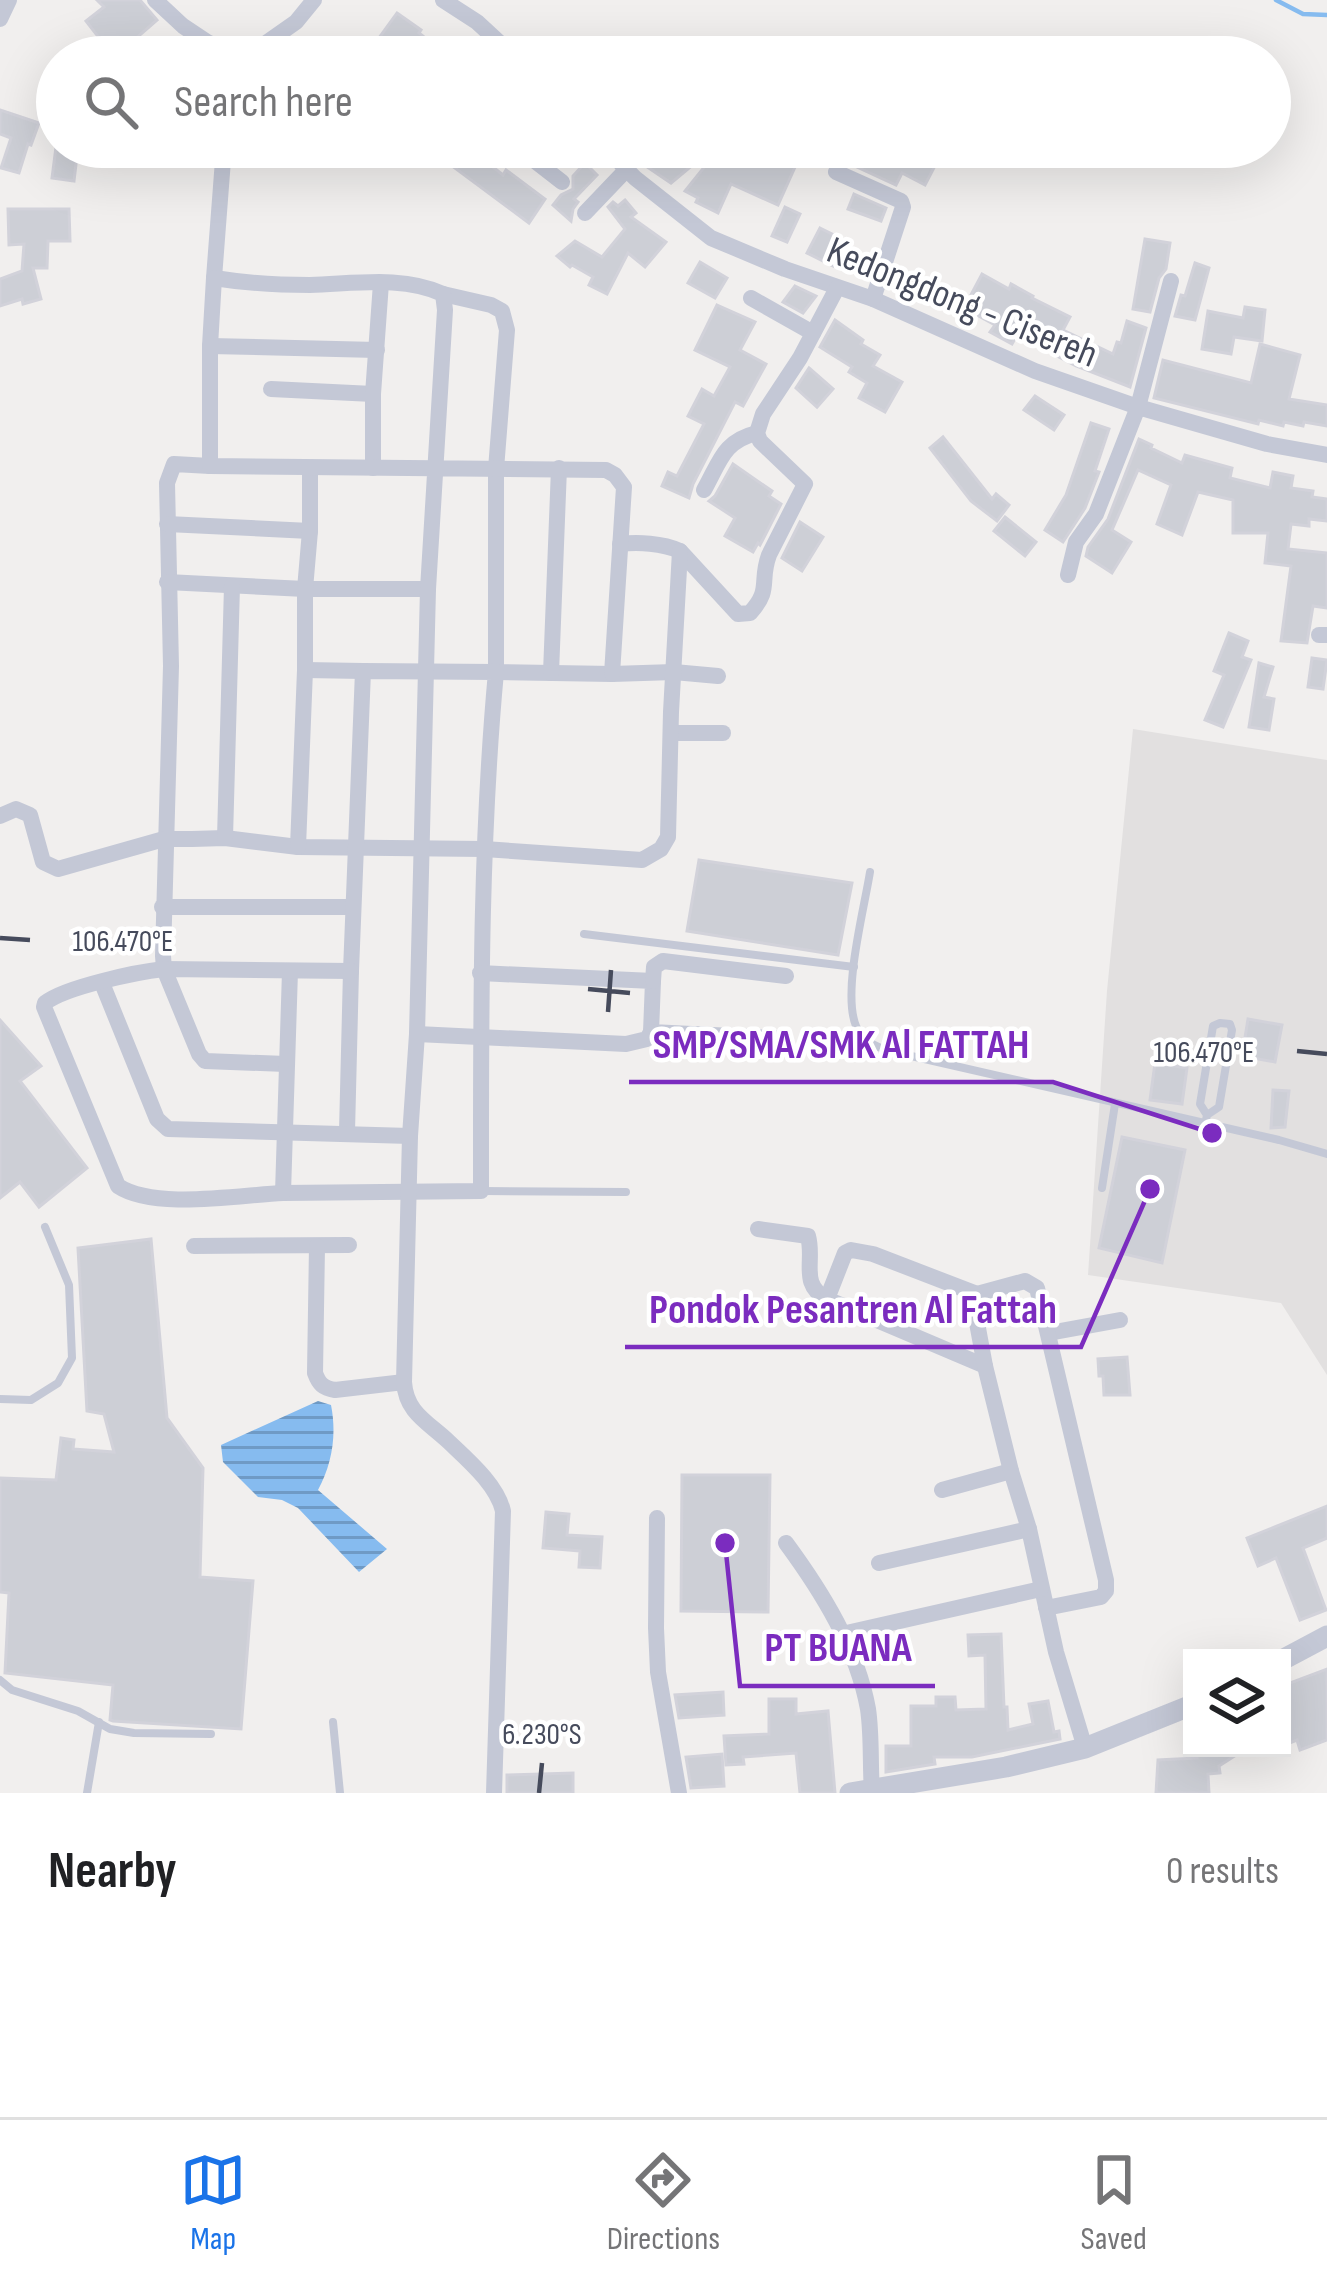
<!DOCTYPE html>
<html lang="en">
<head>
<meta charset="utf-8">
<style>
  :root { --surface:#fff; --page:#f6f6f6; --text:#202124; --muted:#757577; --line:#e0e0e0; --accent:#1a73e8 }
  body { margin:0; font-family:"Sofia Sans Condensed",sans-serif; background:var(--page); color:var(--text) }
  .controls { position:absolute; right:36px; bottom:36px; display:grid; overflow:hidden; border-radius:0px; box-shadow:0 12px 48px #0002 }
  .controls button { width:108px; height:108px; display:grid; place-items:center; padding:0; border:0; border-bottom:3px solid var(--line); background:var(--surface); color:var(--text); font:60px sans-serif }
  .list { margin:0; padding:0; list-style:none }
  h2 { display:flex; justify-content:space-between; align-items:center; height:156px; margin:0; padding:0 48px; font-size:51px }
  h2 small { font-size:39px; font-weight:400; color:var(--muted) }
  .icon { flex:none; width:66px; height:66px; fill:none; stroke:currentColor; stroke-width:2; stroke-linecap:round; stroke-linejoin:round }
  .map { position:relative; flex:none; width:1327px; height:1793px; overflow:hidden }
  .search { position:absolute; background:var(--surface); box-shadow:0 12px 48px #0002; left:36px; right:36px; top:36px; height:132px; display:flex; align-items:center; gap:30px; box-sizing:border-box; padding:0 42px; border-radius:66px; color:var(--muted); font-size:45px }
  .sheet { height:324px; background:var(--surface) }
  nav { display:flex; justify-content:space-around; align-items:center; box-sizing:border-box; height:168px; border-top:3px solid var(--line); background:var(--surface); font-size:33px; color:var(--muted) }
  nav a { display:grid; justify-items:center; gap:6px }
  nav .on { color:var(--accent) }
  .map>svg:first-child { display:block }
</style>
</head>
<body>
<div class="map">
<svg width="1327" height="1793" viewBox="0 0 1327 1793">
  <defs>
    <pattern id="water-rules" width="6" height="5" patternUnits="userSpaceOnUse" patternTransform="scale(3)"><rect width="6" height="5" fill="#86bbef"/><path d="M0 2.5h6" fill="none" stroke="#6f9ac5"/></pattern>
  </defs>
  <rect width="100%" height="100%" fill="#f1efee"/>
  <polygon fill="#e2e0e0" points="1133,729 1327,760 1327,1375 1281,1303 1088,1275 1107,991"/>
  <path fill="url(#water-rules)" d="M318,1401L331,1405C337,1435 332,1464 318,1490L387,1549L359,1572L298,1508L282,1500L258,1497L223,1462L221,1445Z"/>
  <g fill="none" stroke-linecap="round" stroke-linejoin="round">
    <polyline stroke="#86bbef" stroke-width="4.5" points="1276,0 1303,14 1327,15"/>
  </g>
  <g fill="#cdcfd6" stroke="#d2d2da" stroke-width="3">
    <polygon points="97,0 140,0 157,20 127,46 130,50 121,57 114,57 86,21 104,7"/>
    <polygon points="397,13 421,30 419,33 449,57 382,57 371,49"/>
    <polygon points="0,110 39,123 31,145 28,144 19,173 1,168 11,138 0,134"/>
    <polygon points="56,147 78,147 74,181 52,178"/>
    <polygon points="447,147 486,147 479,156 503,175 506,170 545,199 529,223 440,157"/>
    <polygon points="654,147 675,147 668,158 689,168 671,183 643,164"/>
    <polygon points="696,147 722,147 743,164 750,149 795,167 778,205 731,184 718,213 696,202 698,198 685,191 710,160"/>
    <polygon points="850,147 868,147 887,155 892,147 902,147 917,155 921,147 924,147 940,156 925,185 902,173 896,185 844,161"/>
    <polygon points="585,163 597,175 574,199 578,202 573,209 571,221 553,205 561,195 573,189 573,176"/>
    <polygon points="854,194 886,208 881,221 848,209"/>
    <polygon points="625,200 636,213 631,217 666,242 645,267 628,253 607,294 589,285 593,277 572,265 570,267 557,256 575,241 602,257 625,229 608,207 613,202 618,206"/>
    <polygon points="785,207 800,214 787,242 772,236"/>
    <polygon points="8,209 69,209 70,241 48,241 47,268 33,268 41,299 23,304 22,299 0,306 0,279 22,271 24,244 9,245"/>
    <polygon points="820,228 846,241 833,266 807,253"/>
    <polygon points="1145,239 1170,243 1166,269 1159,278 1150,312 1133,309"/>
    <polygon points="700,262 727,278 715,298 688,283"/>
    <polygon points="1195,263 1209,268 1195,320 1175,316 1181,295 1185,296"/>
    <polygon points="982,274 1009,289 1011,284 1033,296 1032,298 1070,317 1063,330 1113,354 1117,342 1121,343 1127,321 1146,328 1130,387 1076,366 1057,356 1058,353 1018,333 1012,344 990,332 995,325 964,308"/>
    <polygon points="795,286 816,296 803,313 783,302"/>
    <polygon points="717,305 755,322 740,350 766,364 743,406 735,402 693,484 689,498 662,486 668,472 677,476 704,424 688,416 702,389 714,396 730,367 695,350"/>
    <polygon points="1245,307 1265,310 1262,341 1234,337 1231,354 1202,349 1208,311 1243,318"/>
    <polygon points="835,320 863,340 861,344 880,355 873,366 902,382 885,412 859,398 867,383 849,372 852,367 820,347"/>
    <polygon points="1260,344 1300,355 1289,399 1327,405 1327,426 1304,422 1303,426 1284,422 1283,426 1259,420 1258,424 1154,398 1163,360 1251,383"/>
    <polygon points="809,368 833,389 817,407 796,388"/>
    <polygon points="1035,396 1064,415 1054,430 1024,410"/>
    <polygon points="1091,423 1109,429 1095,471 1099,472 1085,508 1063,542 1045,530 1066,495"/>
    <polygon points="943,437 992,499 996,494 1009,505 997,521 971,501 930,448"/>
    <polygon points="1139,439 1152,445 1151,448 1182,463 1185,455 1232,468 1230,478 1270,488 1273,472 1293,476 1291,488 1313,491 1312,497 1327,499 1327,521 1309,519 1309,526 1291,524 1288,549 1327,553 1327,608 1313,606 1307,643 1281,641 1291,566 1265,563 1268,533 1233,533 1233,500 1198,492 1182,535 1157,524 1171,485 1138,470 1112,530 1131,542 1112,573 1086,556 1088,547 1108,519"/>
    <polygon points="733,464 772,491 769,496 781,504 760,545 758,543 753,552 725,536 735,518 709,501 715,496"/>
    <polygon points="1005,517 1036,542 1025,556 994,531"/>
    <polygon points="800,522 823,537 802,571 782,558"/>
    <polygon points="1229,633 1248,641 1242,657 1251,660 1223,727 1205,720 1224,675 1214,671"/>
    <polygon points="1312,658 1327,660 1323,689 1308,687"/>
    <polygon points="1259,663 1273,667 1264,697 1274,699 1269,730 1249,727"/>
    <polygon points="699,860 852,883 838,955 687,931"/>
    <polygon points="1248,1019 1282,1025 1275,1062 1242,1056"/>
    <polygon points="0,1020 41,1066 20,1081 87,1168 39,1207 20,1182 0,1198"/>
    <polygon points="1155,1063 1187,1068 1182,1104 1150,1100"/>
    <polygon points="1273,1090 1289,1091 1285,1127 1271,1128"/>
    <polygon points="1122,1137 1185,1150 1162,1263 1099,1248"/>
    <polygon points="151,1239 167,1418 203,1468 200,1577 253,1581 241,1729 113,1721 110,1720 113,1685 5,1673 9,1593 0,1592 0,1478 56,1480 61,1438 74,1440 73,1449 114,1452 104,1414 87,1411 78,1248"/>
    <polygon points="1127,1357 1130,1395 1104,1395 1103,1376 1099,1376 1098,1359"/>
    <polygon points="682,1475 770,1475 768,1612 681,1611"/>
    <polygon points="1327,1506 1327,1538 1303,1548 1326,1610 1300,1620 1276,1558 1258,1566 1247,1538"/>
    <polygon points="546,1512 569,1514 567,1535 602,1537 600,1568 579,1567 580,1551 543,1548"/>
    <polygon points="1001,1634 1004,1707 1007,1707 1008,1730 1033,1724 1029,1704 1048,1701 1054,1732 1059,1731 1060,1739 972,1757 934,1757 935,1764 886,1772 886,1746 911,1746 911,1706 936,1706 936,1697 955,1697 956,1710 986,1709 985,1655 969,1656 968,1635"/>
    <polygon points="1327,1669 1327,1740 1300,1750 1297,1740 1282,1746 1282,1720 1288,1718 1282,1703 1282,1686"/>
    <polygon points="723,1692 724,1715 679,1718 675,1695"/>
    <polygon points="769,1699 796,1699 796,1714 828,1711 835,1793 800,1793 796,1753 743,1757 744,1764 726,1765 724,1736 769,1734"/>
    <polygon points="1247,1748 1219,1766 1220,1773 1208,1774 1209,1793 1156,1793 1158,1760 1197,1758 1196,1752"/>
    <polygon points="722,1754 724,1786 691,1788 686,1757"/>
    <polygon points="573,1773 573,1793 507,1793 507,1775"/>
  </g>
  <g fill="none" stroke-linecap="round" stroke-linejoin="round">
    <g stroke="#c4c8d6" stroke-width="8">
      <path d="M870,872C864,910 842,992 856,1026C862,1040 872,1044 885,1050L1279,1140L1327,1154"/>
      <polyline points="584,934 854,967"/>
      <polyline points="1205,1125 1207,1115 1219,1107 1232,1030 1230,1024 1220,1023 1213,1026 1200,1104 1207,1115"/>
      <polyline points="1102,1188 1115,1104"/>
      <polyline points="483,1191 626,1192"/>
      <polyline points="0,1399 31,1400 58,1383 72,1358 69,1285 45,1227"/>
      <polyline points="0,1680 12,1690 78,1711 110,1729 134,1733 211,1734"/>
      <polyline points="333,1722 340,1793"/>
      <polyline points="87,1793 99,1722"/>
    </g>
    <g stroke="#c4c8d6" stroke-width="16">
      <polyline points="155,0 183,26 207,42 238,57"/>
      <polyline points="443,0 477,22 515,57"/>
      <polyline points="0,19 9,0"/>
      <polyline points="246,57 296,22 314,0"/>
      <polyline points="517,147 562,182"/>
      <polyline points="605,147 635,178 711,238 785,269 873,299 1035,371 1138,407 1267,444 1327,455"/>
      <polyline points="836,172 901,201 903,207 873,299"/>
      <polyline points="585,213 627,169"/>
      <polyline points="214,278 224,147"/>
      <polyline points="443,294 491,305 502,311 507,330 496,469 496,672 612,674 674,672 718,676"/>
      <polyline points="751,298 813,333"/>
      <polyline points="210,346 377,350"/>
      <polyline points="271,389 373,394"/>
      <polyline points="210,466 174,464 167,483 171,666 163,956 164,969 199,1054 205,1061 286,1064"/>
      <polyline points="373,468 373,394 381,283"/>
      <path d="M704,490C720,462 723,441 757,433"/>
      <polyline points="167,524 310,531"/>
      <path d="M620,544C638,542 662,543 680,551L738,614L750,613C772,589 759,582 769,555L805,484L760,441L757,433L763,414L800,358L837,288"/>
      <polyline points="1068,575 1076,542 1096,514 1138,407 1171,281"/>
      <polyline points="167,582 305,589 428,589"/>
      <polyline points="1319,635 1327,635"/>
      <polyline points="305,670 363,671"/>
      <polyline points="551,673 559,468"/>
      <polyline points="672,733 723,733"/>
      <polyline points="0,816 16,809 30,815 43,862 58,869 164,839 192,839 225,838 298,847 484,849 642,860 661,849 668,837 671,712 680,551"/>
      <polyline points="225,838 232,586"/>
      <polyline points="298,847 305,670 305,589 310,531 310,468"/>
      <polyline points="162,907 353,907"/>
      <path d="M290,971L283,1193L481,1191C481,1017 480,845 496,672L363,671L351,971L347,1132"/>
      <polyline points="480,973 653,981 651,1032 775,1038"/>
      <polyline points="653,981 654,967 663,961 786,976"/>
      <polyline points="102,983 157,1119 168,1129 410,1136"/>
      <polyline points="417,1034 626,1044 647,1039 651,1032"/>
      <path d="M283,1193C239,1195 154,1210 118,1186L44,1007L45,1003C65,987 137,972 164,969L351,971"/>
      <path d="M758,1229L808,1236C815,1261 799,1284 827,1299"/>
      <polyline points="194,1246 349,1245"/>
      <path d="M317,1246L315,1373C319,1384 323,1388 335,1390L404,1382"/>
      <polyline points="977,1294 873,1254 851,1250 845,1253 827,1299 985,1366"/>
      <polyline points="1049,1333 1120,1320"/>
      <polyline points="942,1490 1011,1471"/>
      <polyline points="657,1518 656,1628 658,1672 679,1793"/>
      <path d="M786,1543C822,1592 857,1648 868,1709C872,1736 870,1765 872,1793"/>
      <polyline points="879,1563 1029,1529"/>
      <polyline points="1046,1608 1101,1597 1106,1591 1106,1580 1037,1288 1025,1281 977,1294 975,1312 985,1366 1011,1471 1029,1529 1056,1652 1085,1748"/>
      <polyline points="842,1634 1041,1589"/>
      <path d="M494,1793L503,1511C497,1485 469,1461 449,1442C428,1422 406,1413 404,1382L410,1136L417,1034L428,589L445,310L443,294C403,275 353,284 310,285C278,285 245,283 214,278L210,346V466L606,470L615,475L624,487L612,674"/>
    </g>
    <g stroke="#c4c8d6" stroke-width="21">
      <polyline points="1282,1660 1327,1636"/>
      <polyline points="850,1793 1006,1767 1085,1748 1192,1705"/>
    </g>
  </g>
  <path fill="none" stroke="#464b5c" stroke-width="4.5" d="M0,938L30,940M588,989L630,993M608,1012L611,970M1297,1051L1327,1054M539,1793L542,1763"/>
  <g text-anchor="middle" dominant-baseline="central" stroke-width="9" stroke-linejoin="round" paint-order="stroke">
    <g font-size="39" fill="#464b5c" stroke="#fff">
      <text transform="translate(962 303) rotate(22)">Kedongdong - Cisereh</text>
    </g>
  </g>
  <g font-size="30" text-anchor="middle" fill="#464b5c" stroke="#fff" stroke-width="9" stroke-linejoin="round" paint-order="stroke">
    <text x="123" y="951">106.470°E</text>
    <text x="1204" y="1062">106.470°E</text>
    <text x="542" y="1744">6.230°S</text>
  </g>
  <path fill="none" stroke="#7b2cbf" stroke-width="4.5" d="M1212 1133L1053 1082H629M1150 1189L1081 1347H625M725 1543L740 1686H935"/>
  <g fill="#7b2cbf" stroke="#fff" stroke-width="4.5">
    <circle cx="1212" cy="1133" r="12"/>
    <circle cx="1150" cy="1189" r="12"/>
    <circle cx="725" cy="1543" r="12"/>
  </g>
  <g font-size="42" text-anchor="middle" font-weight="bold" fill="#7b2cbf" stroke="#fff" stroke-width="9" stroke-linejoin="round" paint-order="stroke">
    <text x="841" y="1058">SMP/SMA/SMK Al FATTAH</text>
    <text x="853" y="1323">Pondok Pesantren Al Fattah</text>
    <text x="838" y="1661">PT BUANA</text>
  </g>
</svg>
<div class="controls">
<button><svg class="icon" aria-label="layers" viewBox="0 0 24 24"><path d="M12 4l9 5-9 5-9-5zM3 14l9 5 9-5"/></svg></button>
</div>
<div class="search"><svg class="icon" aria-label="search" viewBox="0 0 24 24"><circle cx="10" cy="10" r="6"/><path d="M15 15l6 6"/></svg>Search here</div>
</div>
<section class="sheet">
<h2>Nearby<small>0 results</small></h2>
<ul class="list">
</ul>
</section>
<nav>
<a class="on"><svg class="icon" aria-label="map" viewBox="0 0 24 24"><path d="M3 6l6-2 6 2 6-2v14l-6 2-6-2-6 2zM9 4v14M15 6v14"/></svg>Map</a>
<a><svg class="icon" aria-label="directions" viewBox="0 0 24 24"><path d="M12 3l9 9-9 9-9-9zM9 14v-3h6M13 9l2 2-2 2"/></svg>Directions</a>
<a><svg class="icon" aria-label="saved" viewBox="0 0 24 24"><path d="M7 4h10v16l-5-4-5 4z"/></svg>Saved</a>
</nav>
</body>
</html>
